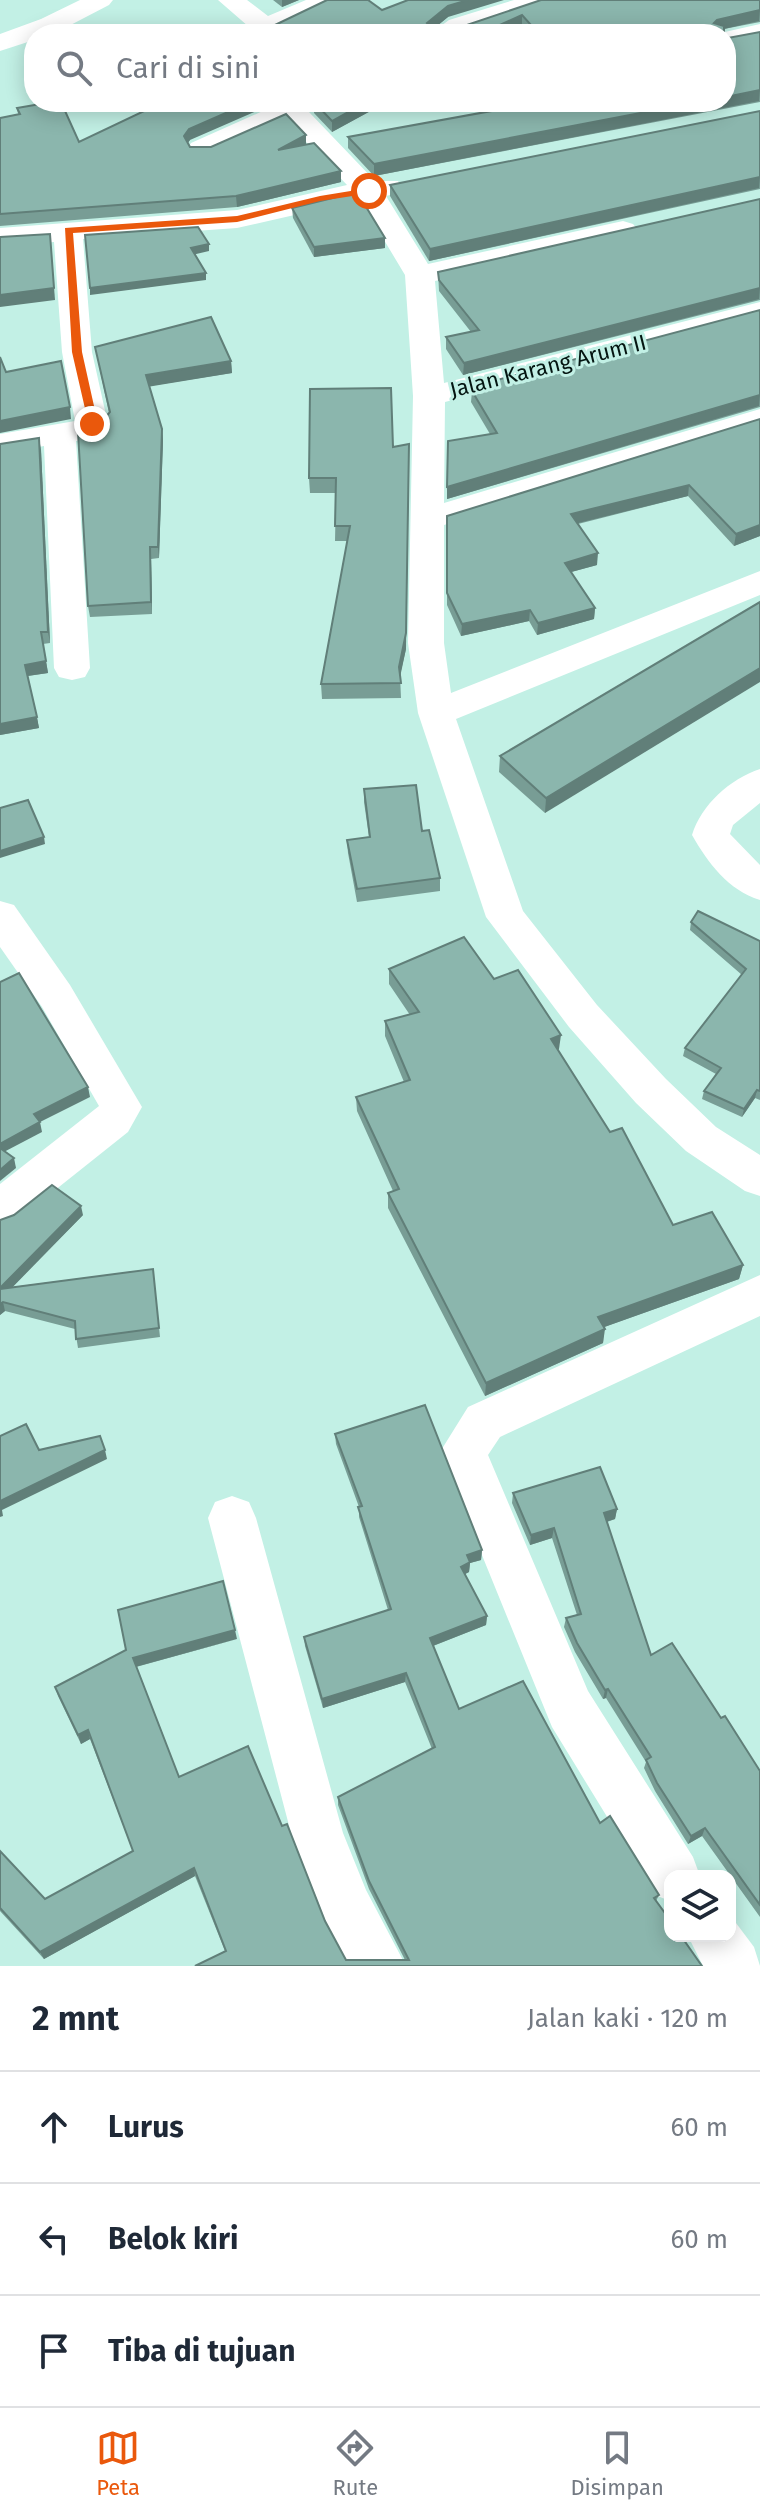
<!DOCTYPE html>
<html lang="id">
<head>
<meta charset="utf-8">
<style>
  :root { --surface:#fff; --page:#f6f6f7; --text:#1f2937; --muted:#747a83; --line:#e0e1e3; --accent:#ea580c }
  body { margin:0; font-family:"Fira Sans",sans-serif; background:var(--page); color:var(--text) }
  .controls { position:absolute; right:24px; bottom:24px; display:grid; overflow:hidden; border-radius:16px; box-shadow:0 4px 20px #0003 }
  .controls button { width:72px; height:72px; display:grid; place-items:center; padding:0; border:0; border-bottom:2px solid var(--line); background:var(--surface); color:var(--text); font:40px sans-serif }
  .stop { position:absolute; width:24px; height:24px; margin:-18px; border:6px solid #ea580c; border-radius:50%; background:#fff }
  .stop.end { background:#ea580c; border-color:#fff; box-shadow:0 2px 8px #0008 }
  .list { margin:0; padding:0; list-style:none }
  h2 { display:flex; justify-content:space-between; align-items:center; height:104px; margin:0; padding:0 32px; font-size:34px }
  h2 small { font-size:26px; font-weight:400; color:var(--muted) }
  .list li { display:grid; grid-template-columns:52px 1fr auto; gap:24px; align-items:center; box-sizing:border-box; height:112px; padding:0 32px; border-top:2px solid var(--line) }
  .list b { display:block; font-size:30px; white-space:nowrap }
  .list em { font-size:26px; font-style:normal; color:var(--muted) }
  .icon { flex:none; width:44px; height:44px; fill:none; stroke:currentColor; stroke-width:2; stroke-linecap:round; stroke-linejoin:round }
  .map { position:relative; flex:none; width:760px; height:1966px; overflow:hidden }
  .search { position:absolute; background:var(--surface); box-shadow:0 4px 20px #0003; left:24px; right:24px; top:24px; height:88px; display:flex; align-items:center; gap:20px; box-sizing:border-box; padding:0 28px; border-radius:32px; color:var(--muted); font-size:30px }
  .sheet { height:440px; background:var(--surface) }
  nav { display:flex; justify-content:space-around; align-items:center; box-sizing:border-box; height:112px; border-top:2px solid var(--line); background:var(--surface); font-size:22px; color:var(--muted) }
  nav a { display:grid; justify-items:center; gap:4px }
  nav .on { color:var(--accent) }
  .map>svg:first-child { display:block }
</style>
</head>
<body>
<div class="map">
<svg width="760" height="1966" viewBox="0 0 760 1966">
  <rect width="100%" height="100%" fill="#c2f0e5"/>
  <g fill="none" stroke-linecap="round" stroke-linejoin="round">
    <g fill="#fff" fill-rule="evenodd">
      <polygon points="80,0 113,0 109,5 59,31 34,34 34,40 0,51 0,34 41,19"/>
      <polygon points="218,0 247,0 268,16 306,0 341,0 337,5 274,33 262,34 256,33"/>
      <polygon points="514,0 553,0 549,5 463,34 430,34 449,20"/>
      <polygon points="760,24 760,40 726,46 726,34 716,34"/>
      <polygon points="283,102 324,102 320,108 309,112 375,181 398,181 402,187 398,193 386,196 428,264 623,221 633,224 638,230 633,236 435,281 444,383 760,302 760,320 445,402 444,503 760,409 760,429 444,525 444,643 451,693 760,571 760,595 456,719 523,911 597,1005 666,1079 716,1127 760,1155 760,1196 745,1191 686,1151 636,1103 569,1027 486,917 418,713 408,643 413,396 405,275 360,200 237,228 83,239 92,352 108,424 95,437 76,441 90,668 85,677 72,680 59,677 54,668 44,446 0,454 0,434 75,421 62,352 54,242 0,246 0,228 237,210 347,185 287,122 211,155 201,157 191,155 187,149 191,143"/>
      <path d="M760,769V803L733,825L730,834L760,865V900C728,890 708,863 692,835C701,805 730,779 760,769Z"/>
      <polygon points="0,901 14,905 70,985 142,1107 128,1132 15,1222 0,1227 0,1184 99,1106 42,1007 0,947"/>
      <polygon points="760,1275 760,1316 500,1437 488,1455 588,1691 693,1857 700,1876 670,1876 670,1901 655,1895 552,1727 440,1452 468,1407"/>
      <polygon points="232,1496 249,1502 256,1518 343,1833 366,1890 406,1966 349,1966 328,1927 291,1833 208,1518 215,1502"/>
      <polygon points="730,1915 754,1947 760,1966 703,1966 688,1936 730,1936"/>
    </g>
  </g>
  <g fill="#789d95">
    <polygon points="273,0 299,0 282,7"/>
    <polygon points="541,0 760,0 760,22 724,29 724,34 529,34 522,26 505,34 249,34 382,10 448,17 437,26 464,26"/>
    <polygon points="760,32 760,102 374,176 348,148 348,137 726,102 728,38"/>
    <polygon points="314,102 387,102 332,132 314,113"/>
    <polygon points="17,108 79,142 190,140 188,143 190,147 306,145 341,182 237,207 0,226 0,118 18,114"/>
    <polygon points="760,111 760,189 429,261 390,196 390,185"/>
    <polygon points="760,199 760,300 463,375 446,349 446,337 471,332 439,291 438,272"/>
    <polygon points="292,208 385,248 314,257 293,218"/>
    <polygon points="760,310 760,407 447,499 448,441 490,434 471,402 472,391 478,391 478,385"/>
    <polygon points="95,347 231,361 232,373 149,386 162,429 163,440 159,558 151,559 152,614 90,617 88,606 96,428 109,413"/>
    <polygon points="760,419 760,536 734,546 688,496 578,524 597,565 571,572 595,608 594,619 537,635 529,621 461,636 447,605 447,516"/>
    <polygon points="0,444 41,450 50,643 43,644 48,673 28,676 39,728 0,735"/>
    <polygon points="393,447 406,649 400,675 401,698 322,699 321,684 348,541 335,541 336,493 310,493 309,478"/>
    <polygon points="760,602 545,813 499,772 500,756"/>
    <polygon points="364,789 422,831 440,878 440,891 357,902 348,853 347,840 369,837 364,802"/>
    <polygon points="691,922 760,941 760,1100 755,1098 742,1117 702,1099 704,1091 716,1074 683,1056 685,1048 742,975 690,930"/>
    <polygon points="389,969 494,979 559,1049 558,1050 610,1132 673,1225 743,1265 739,1279 604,1327 603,1343 485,1396 388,1208 388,1193 393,1191 357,1111 356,1097 404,1082 385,1036 385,1021 410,1015 389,984"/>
    <polygon points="83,1215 12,1287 153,1269 160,1337 78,1348 75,1329 5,1311 0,1315 0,1220"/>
    <polygon points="335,1434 482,1550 481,1560 470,1563 469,1572 464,1574 487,1616 486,1625 433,1646 459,1709 600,1823 659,1895 656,1901 702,1966 195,1966 225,1951 195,1876 44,1959 0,1911 0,1851 45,1899 133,1851 90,1739 81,1744 58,1696 55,1687 237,1639 136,1667 179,1777 282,1826 325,1921 346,1960 405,1960 369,1889 338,1805 338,1797 432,1749 405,1682 323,1708 305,1646 304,1637 388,1610 359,1517 359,1507 336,1444"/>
    <polygon points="513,1493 617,1509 615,1519 607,1522 651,1655 721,1718 760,1771 760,1917 702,1836 688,1844 655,1791 644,1768 646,1762 606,1698 603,1699 575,1652 564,1627 566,1618 577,1615 552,1538 530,1545 512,1503"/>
  </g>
  <g fill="#617f79">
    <polygon points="282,0 299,0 282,7"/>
    <polygon points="468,0 504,0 448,17 427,34 427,23 448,6"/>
    <polygon points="760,10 759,21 715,31 714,23 717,20"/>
    <polygon points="522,15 522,26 505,34 480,34"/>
    <polygon points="760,90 759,101 374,176 374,164 698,102 726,102 726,97"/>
    <polygon points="251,102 277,102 190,140 184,147 184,136 189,129"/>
    <polygon points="366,102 387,102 332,132 332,121"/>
    <polygon points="306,135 306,146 278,150"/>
    <polygon points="341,171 341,182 237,207 236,196"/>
    <polygon points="760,177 759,188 429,261 430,249"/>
    <polygon points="50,234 55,300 0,307 0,295"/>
    <polygon points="385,238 385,248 314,257 314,247"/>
    <polygon points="209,244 209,251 192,255 191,248"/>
    <polygon points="206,273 206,280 90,295 90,288"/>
    <polygon points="760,288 759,299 463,375 464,363"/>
    <polygon points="231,361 232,373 147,387 146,375"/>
    <polygon points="760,395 759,406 447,499 447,487"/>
    <polygon points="70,407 71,419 0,433 0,421"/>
    <polygon points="162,429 163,440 159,558 158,547"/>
    <polygon points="39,438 41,450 50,643 48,632"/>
    <polygon points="409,459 406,649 399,682"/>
    <polygon points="689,485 688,496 570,525 571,514"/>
    <polygon points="760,525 760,536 734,546 736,534"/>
    <polygon points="150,547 151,559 152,614 151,602"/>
    <polygon points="598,553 597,565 564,574 565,563"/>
    <polygon points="595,608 594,619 537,635 538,623"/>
    <polygon points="530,610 529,621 461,636 462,624"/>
    <polygon points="46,661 48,673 27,676 25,665"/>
    <polygon points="760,668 760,682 545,813 546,798"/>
    <polygon points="37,717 39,728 0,735 0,724"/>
    <polygon points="44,837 45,844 0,858 0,851"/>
    <polygon points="561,1035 559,1049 549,1054 551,1039"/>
    <polygon points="88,1087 90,1097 36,1124 34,1114"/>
    <polygon points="757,1090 755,1098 742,1117 744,1109"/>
    <polygon points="40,1122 42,1132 0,1154 0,1144"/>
    <polygon points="14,1158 16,1168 0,1181 0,1170"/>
    <polygon points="81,1206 83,1215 2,1298 0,1288"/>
    <polygon points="743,1265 739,1279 596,1330 598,1317"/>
    <polygon points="3,1302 5,1311 0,1315 0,1304"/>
    <polygon points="605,1329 603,1343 485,1396 486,1383"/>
    <polygon points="105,1450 107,1459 2,1510 3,1516 0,1517 0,1501"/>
    <polygon points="617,1509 615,1519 602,1523 604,1513"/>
    <polygon points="554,1528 552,1538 530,1545 531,1535"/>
    <polygon points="482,1550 481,1560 470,1563 469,1572 460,1577 461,1567 467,1555"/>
    <polygon points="487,1616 486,1625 430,1647 430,1638"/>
    <polygon points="235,1630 237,1639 135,1667 133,1658"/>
    <polygon points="406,1673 405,1682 323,1708 322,1699"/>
    <polygon points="608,1689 606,1698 603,1699 605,1690"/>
    <polygon points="88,1730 90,1739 81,1744 78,1735"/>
    <polygon points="705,1828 702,1836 688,1844 691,1836"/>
    <polygon points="194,1868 195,1876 44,1959 40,1952"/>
  </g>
  <g fill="#8bb6ad" stroke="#617f79" stroke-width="2">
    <polygon points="327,0 368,0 382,10 408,0 468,0 448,6 427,23 430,26 464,26 541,0 760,0 760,10 717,20 714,23 724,26 724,34 539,34 522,15 480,34 249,34 275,25"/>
    <polygon points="760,32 760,90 726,97 726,36 728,38"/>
    <polygon points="52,102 61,102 79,142 163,102 251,102 189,129 184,136 190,147 211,147 286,114 306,135 278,150 314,143 341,171 236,196 0,214 0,118 20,114 17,108"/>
    <polygon points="314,102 366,102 332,121"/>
    <polygon points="541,102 698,102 374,164 348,137"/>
    <polygon points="760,111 760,177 430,249 390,185"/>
    <polygon points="357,192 385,238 314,247 292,208"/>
    <polygon points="760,199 760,288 464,363 446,337 479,330 439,280 438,272"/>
    <polygon points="198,227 209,244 191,248 206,273 90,288 85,235"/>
    <polygon points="50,234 54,288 0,295 0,237"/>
    <polygon points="760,310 760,395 447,487 448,441 497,433 472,391 482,391 478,385"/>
    <polygon points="211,317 231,361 146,375 162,429 158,547 150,547 151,602 88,606 78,432 96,428 110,412 95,347"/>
    <polygon points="0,357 6,372 61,361 70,407 0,421"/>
    <polygon points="391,388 393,447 409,444 406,633 399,667 401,683 321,684 350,526 335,526 336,478 309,478 310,389"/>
    <polygon points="760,419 760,525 736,534 689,485 571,514 598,553 565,563 595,608 538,623 530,610 462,624 447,593 447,516"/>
    <polygon points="39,438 48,632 41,632 46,661 25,665 37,717 0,724 0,444"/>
    <polygon points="760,602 760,668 546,798 500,756"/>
    <polygon points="416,785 422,831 429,830 440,878 357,889 347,840 370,837 364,789"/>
    <polygon points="28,800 44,837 0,851 0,808"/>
    <polygon points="698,911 760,941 760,1091 757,1090 744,1109 704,1091 721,1068 685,1048 746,969 691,922"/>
    <polygon points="464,937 494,979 518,970 561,1035 551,1039 610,1132 622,1128 673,1225 712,1212 743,1265 598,1317 605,1329 486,1383 388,1193 399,1189 356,1097 410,1080 385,1021 419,1012 389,969"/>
    <polygon points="19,973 88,1087 34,1114 40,1122 0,1144 0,982"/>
    <polygon points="0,1148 14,1158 0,1170"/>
    <polygon points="52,1185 81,1206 0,1288 0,1220 14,1215"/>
    <polygon points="153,1269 159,1328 76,1339 75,1321 3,1302 0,1304 0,1289"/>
    <polygon points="425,1405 482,1550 467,1555 470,1562 461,1567 487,1616 430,1638 459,1709 523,1681 600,1823 610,1816 659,1895 654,1898 670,1920 670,1936 681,1936 702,1966 195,1966 226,1951 194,1868 40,1952 0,1908 0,1851 45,1899 133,1851 88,1730 78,1735 55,1687 126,1650 118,1610 223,1581 235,1630 133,1658 179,1777 248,1746 282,1826 287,1824 325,1921 346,1960 409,1960 369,1881 338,1797 435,1747 406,1673 322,1699 304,1637 391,1609 358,1507 362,1506 335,1434"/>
    <polygon points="26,1424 39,1450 100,1436 105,1450 0,1501 0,1436"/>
    <polygon points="600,1467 617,1509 604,1513 651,1655 672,1643 721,1718 725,1716 760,1771 760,1905 705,1828 691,1836 657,1783 646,1760 651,1757 608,1689 605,1690 577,1643 566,1618 581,1614 554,1528 531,1535 513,1493"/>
  </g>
  <polygon fill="#ea580c" points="369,188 372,193 320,201 237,222 73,233 82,352 98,424 89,426 72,352 65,228 237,216 320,196"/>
  <g text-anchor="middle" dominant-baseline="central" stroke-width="6" stroke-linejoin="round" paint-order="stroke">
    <g font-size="22" fill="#041511" stroke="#c2f0e5">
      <text transform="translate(548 366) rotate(-14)">Jalan Karang Arum II</text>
    </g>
  </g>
</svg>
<div class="controls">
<button><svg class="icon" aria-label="layers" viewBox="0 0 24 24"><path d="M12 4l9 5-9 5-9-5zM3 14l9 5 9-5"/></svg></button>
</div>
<div class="stop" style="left:369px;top:191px"></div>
<div class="stop end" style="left:92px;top:424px"></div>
<div class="search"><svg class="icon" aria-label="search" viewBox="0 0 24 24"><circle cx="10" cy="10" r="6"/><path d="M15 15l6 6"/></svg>Cari di sini</div>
</div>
<section class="sheet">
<h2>2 mnt<small>Jalan kaki · 120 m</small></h2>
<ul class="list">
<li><svg class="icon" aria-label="ahead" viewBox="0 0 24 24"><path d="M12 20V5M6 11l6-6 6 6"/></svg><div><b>Lurus</b></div><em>60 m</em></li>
<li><svg class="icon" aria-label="left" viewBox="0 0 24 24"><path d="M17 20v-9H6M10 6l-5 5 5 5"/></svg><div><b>Belok kiri</b></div><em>60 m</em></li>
<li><svg class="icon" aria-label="arrive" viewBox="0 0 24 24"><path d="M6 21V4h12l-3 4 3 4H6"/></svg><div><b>Tiba di tujuan</b></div></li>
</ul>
</section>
<nav>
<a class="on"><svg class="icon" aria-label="map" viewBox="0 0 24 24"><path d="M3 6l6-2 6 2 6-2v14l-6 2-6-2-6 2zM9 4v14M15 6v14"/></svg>Peta</a>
<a><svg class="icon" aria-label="directions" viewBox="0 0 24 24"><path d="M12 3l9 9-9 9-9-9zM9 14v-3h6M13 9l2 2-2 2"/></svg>Rute</a>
<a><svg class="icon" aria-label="saved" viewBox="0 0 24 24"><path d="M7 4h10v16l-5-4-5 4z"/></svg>Disimpan</a>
</nav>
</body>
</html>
